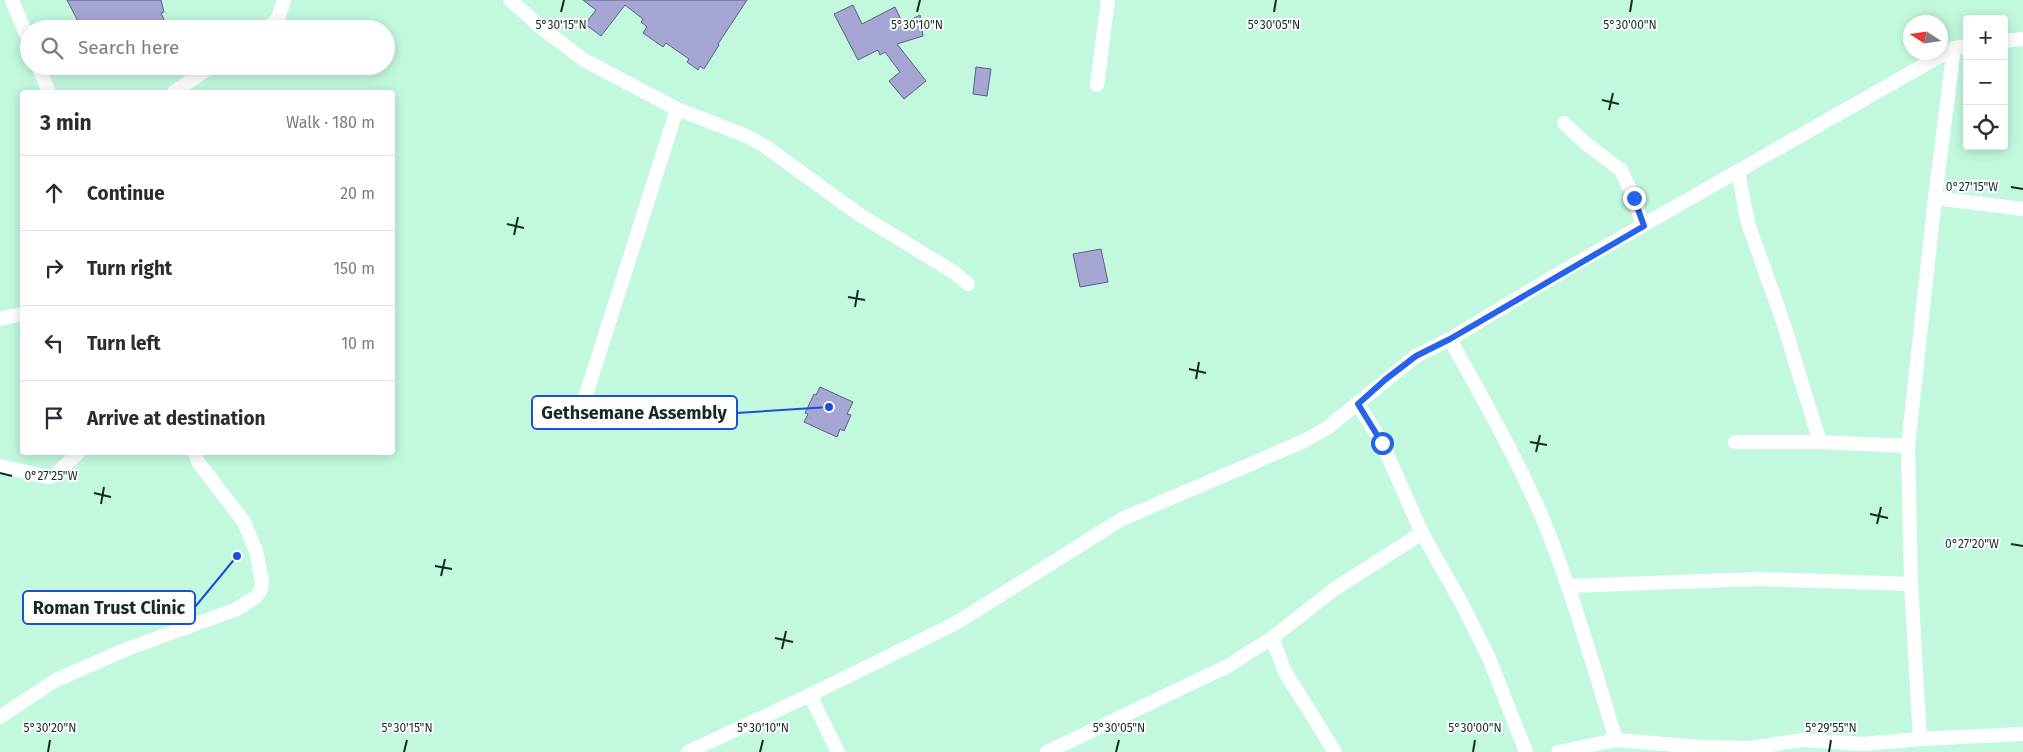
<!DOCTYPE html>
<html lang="en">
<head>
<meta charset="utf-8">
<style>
  :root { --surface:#fff; --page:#f7f7f7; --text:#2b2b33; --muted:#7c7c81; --line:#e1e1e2 }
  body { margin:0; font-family:"Fira Sans",sans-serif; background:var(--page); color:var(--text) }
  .controls { position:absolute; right:15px; top:15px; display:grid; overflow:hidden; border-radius:5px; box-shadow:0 2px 12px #0003 }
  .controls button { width:45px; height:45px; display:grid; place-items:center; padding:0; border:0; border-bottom:1px solid var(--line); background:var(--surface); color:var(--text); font:25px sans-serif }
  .compass { position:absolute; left:1903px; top:15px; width:45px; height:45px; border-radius:50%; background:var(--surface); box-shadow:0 2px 12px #0003; rotate:282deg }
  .stop { position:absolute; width:15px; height:15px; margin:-11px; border:4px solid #2563eb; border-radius:50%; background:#fff }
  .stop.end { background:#2563eb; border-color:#fff; box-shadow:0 1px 5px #0008 }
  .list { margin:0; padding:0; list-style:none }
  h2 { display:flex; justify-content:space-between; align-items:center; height:65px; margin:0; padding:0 20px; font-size:21px }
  h2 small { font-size:16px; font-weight:400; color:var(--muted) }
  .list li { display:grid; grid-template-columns:32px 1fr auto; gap:15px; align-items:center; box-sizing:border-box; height:75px; padding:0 20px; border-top:1px solid var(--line) }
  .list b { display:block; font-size:19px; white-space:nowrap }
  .list em { font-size:16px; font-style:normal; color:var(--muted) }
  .icon { flex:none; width:28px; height:28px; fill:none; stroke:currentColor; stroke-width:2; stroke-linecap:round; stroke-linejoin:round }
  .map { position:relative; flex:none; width:2023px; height:752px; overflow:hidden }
  .search { position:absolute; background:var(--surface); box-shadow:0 2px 12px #0003; left:20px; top:20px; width:375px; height:55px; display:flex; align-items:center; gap:12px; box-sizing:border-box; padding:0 18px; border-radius:28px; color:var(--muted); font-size:19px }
  .panel { position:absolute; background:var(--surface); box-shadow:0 2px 12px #0003; left:20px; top:90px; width:375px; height:365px; border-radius:5px }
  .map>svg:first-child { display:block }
</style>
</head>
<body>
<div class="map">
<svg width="2023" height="752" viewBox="0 0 2023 752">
  <rect width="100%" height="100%" fill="#c2f9de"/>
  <g fill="#a6a6d4" stroke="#5d5d87">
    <polygon points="67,0 161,0 164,12 161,13 168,29 82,29"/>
    <polygon points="583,0 747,0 718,44 719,45 704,69 700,66 698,70 687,62 689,59 666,43 663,47 643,33 647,27 641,22 643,19 625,5 601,36 585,24 596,10"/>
    <polygon points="853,5 862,24 895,7 903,24 920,15 923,36 897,44 926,81 904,99 889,81 900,72 885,52 880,55 878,50 858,60 834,14"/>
    <polygon points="976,67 991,69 987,96 973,94"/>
    <polygon points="1101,249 1108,282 1080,287 1073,254"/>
    <polygon points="820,387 853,402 847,414 851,415 844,431 840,429 837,437 804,422 808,414 805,413 814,394 816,395"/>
  </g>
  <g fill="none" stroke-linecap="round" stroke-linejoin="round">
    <g stroke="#fff" stroke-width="14">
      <polyline points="12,0 29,41"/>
      <polyline points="510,0 543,29 584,60 677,109 749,137 766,147 860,215 955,273 968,284"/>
      <polyline points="268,29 278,18 284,0"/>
      <polyline points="2004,41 2023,39"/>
      <polyline points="38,66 49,92"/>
      <polyline points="1097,85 1108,0"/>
      <polyline points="174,92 212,66"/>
      <polyline points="1564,123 1585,143 1621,170 1634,198 1643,226"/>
      <polyline points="1738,172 1748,223 1783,322 1820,442"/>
      <polyline points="1935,198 2023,209"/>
      <polyline points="0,319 22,314"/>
      <path d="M1450,339C1482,398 1516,456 1542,517C1572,590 1593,665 1616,740"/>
      <polyline points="1358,404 1382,443 1422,533 1462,604 1489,658 1526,752"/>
      <polyline points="577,423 677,109"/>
      <polyline points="1735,442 1820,442 1908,446"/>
      <polyline points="0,466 48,477 55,475 79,452"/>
      <polyline points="1569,586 1759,579 1911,584"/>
      <polyline points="1272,638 1285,672 1335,752"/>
      <polyline points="810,695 838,752"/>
      <polyline points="0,717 56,680 127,649 237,609 256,597 261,589 262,582 256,551 244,522 198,462 195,452"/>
      <polyline points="1920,739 1911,584 1908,446 1935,198 1954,48"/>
      <polyline points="688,752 810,695 956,623 1122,519 1302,442 1327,428 1416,356 1450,339 1563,271 1954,48 1967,46"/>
      <polyline points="1047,752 1228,666 1272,638 1333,590 1422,533"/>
      <polyline points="1558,752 1616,740 1700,747 1751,748 1802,740 1863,744 1920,739 2023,734"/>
    </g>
  </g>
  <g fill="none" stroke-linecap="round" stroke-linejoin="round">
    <polyline stroke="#2563eb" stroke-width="6" points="1382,443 1358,404 1386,379 1416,356 1450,339 1644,226 1634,198"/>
  </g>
  <path fill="none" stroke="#162c22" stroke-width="2" d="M561,12L564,0M917,12L920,0M1274,12L1276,0M1630,12L1632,0M1602,100L1619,104M1609,110L1613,93M2011,187L2023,189M507,224L524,228M514,235L518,217M848,297L865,300M855,307L858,290M1189,369L1206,373M1196,379L1199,362M1530,442L1547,445M1536,452L1540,435M0,473L12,476M94,493L111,497M101,504L104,487M1870,514L1888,518M1877,524L1881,507M2011,544L2023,546M435,566L452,569M441,576L445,559M775,638L793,642M782,649L786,631M48,752L50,740M404,752L407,740M760,752L763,740M1116,752L1119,740M1473,752L1475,740M1829,752L1831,740"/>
  <g font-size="12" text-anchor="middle" fill="#162c22" stroke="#fff" stroke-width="4" stroke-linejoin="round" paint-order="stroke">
    <text x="561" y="29">5°30'15"N</text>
    <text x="917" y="29">5°30'10"N</text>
    <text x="1274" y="29">5°30'05"N</text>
    <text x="1630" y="29">5°30'00"N</text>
    <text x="1972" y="191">0°27'15"W</text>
    <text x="51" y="480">0°27'25"W</text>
    <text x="1972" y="548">0°27'20"W</text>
    <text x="50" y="732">5°30'20"N</text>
    <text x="407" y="732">5°30'15"N</text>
    <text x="763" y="732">5°30'10"N</text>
    <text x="1119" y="732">5°30'05"N</text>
    <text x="1475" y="732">5°30'00"N</text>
    <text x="1831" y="732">5°29'55"N</text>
  </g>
  <path fill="none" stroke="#1d4ed8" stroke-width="2" d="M829 407L737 413M237 556L195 607"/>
  <g fill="#1d4ed8" stroke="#fff" stroke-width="2">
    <circle cx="829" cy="407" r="5"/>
    <circle cx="237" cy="556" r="5"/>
  </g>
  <g fill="#fff" stroke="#1d4ed8" stroke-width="2">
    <rect x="532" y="396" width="205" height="33" rx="5"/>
    <rect x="23" y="591" width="172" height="33" rx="5"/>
  </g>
  <g font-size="18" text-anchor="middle" font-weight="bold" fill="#162c22">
    <text x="634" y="419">Gethsemane Assembly</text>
    <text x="109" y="614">Roman Trust Clinic</text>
  </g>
</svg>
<div class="controls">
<button>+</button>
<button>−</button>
<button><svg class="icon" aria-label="locate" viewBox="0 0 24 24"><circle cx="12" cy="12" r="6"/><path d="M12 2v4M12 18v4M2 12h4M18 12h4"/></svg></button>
</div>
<svg class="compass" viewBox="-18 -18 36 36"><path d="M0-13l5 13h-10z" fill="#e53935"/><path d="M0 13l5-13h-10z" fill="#7c7c81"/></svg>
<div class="stop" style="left:1382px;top:443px"></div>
<div class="stop end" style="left:1634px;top:198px"></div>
<div class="search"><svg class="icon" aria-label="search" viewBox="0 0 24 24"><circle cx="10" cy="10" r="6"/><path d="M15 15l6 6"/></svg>Search here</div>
<section class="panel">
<h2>3 min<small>Walk · 180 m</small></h2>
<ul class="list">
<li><svg class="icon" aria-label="ahead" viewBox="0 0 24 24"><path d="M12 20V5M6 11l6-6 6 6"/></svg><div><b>Continue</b></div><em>20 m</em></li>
<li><svg class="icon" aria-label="right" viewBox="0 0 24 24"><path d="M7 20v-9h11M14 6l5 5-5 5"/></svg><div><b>Turn right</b></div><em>150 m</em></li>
<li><svg class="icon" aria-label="left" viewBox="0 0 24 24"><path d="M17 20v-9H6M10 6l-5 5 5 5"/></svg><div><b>Turn left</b></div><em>10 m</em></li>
<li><svg class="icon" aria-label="arrive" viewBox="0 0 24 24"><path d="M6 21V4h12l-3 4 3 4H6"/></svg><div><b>Arrive at destination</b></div></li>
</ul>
</section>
</div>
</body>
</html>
